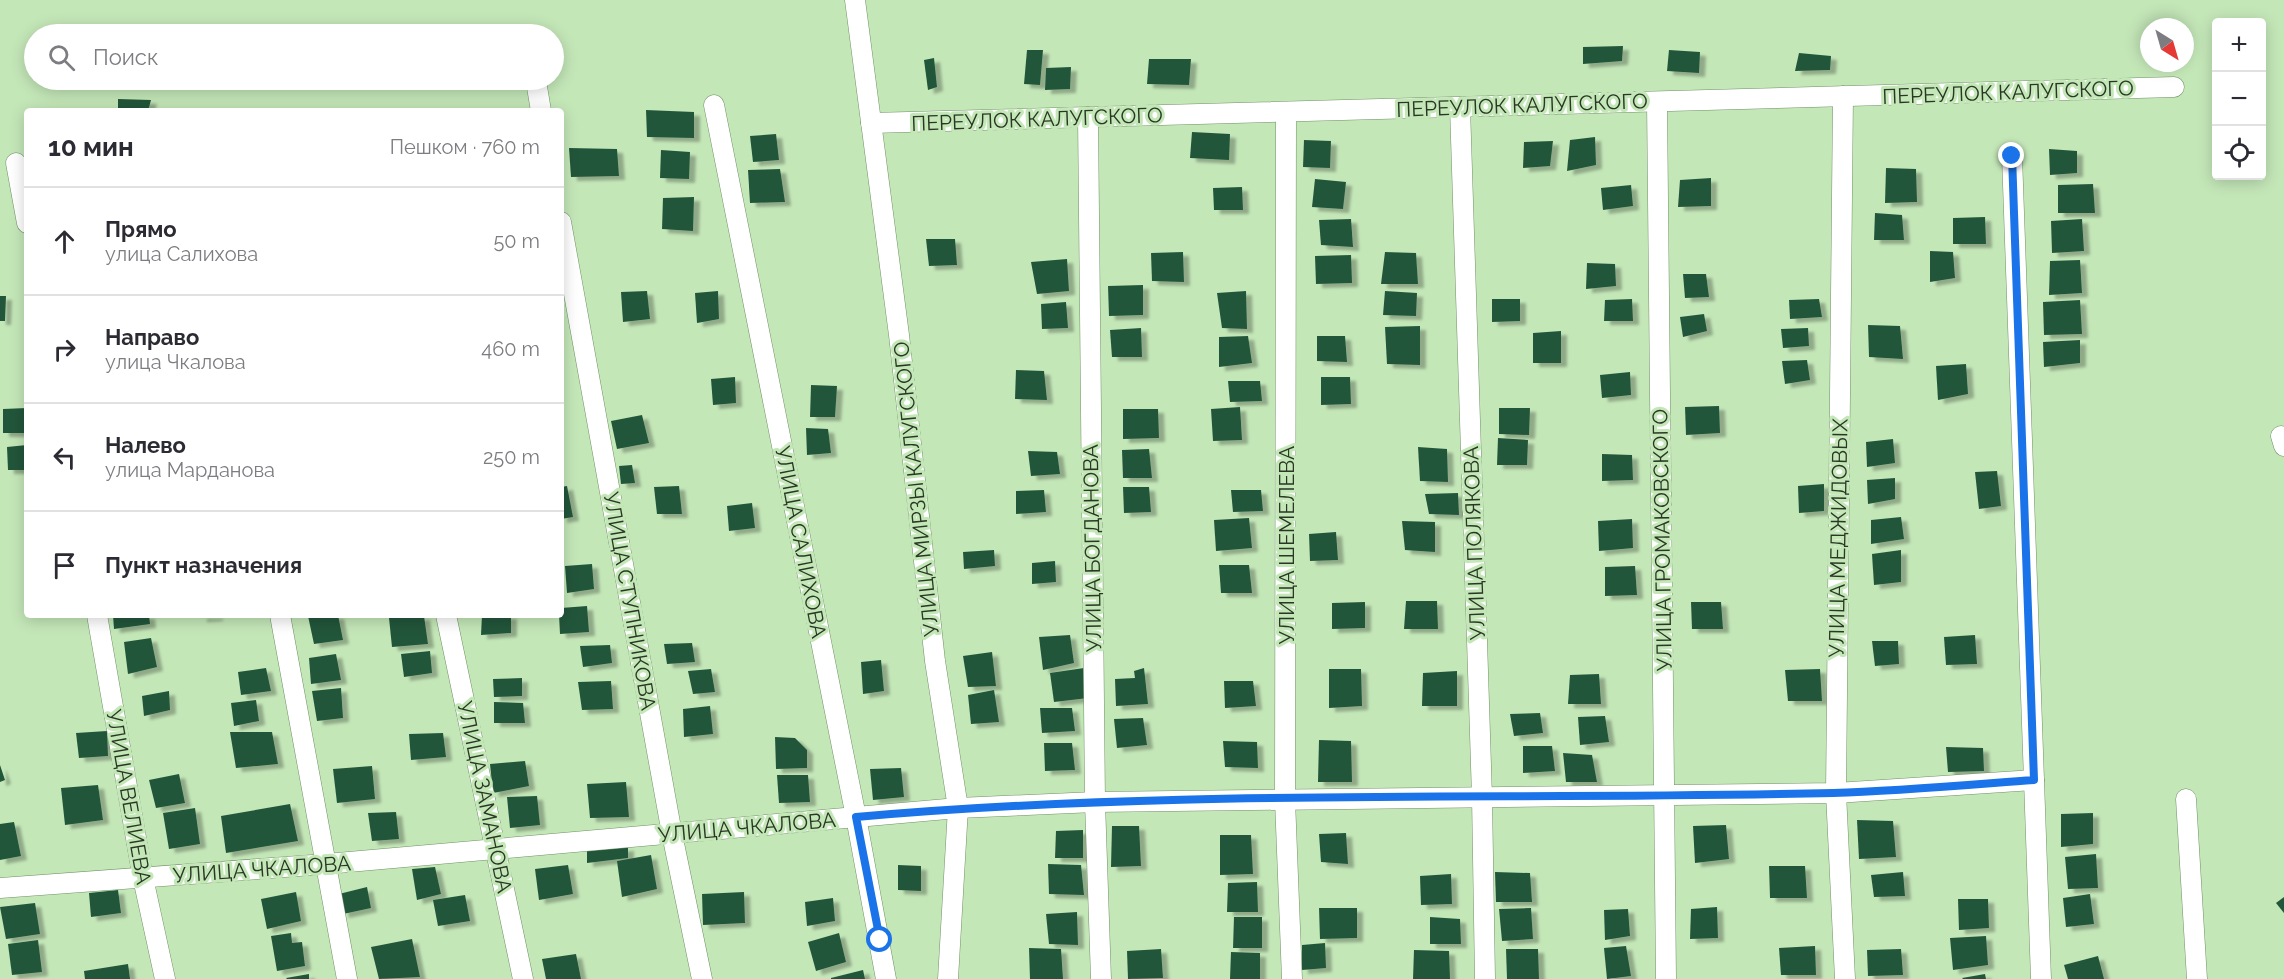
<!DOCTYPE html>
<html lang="ru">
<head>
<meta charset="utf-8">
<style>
  :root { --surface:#fff; --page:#f2f2f3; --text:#2b2b33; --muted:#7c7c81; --line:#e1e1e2 }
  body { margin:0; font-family:Raleway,sans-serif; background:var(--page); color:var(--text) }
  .controls { position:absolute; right:18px; top:18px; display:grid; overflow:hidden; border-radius:6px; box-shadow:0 3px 15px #0003 }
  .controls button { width:54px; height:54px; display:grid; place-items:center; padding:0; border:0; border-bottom:2px solid var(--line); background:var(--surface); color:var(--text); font:30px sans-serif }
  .compass { position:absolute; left:2140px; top:18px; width:54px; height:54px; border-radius:50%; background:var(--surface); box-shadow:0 3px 15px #0003; rotate:143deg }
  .stop { position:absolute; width:18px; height:18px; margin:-14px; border:4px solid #1a73e8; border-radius:50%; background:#fff }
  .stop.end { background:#1a73e8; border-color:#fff; box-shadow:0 2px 6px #0008 }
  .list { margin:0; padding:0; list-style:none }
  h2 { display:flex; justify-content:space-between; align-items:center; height:78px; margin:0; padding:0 24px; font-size:26px }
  h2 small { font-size:20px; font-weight:400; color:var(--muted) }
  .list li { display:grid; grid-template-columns:39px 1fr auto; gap:18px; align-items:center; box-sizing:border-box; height:108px; padding:0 24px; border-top:2px solid var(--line) }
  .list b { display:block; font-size:22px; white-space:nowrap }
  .list p { margin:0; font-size:20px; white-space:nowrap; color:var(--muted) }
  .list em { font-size:20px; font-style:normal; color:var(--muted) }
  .icon { flex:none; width:33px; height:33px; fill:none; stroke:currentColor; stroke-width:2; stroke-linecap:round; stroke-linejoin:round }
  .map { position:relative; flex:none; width:2284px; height:979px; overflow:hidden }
  .search { position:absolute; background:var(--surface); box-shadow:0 3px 15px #0003; left:24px; top:24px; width:540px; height:66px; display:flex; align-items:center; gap:15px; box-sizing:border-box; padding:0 21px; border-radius:33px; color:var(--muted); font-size:22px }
  .panel { position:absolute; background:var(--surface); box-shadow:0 3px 15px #0003; left:24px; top:108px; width:540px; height:510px; border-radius:6px }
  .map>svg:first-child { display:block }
</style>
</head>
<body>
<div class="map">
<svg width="2284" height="979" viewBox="0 0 2284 979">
  <defs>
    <filter id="shadow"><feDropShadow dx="6" dy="4" stdDeviation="1.5" flood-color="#0004"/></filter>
  </defs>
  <rect width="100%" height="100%" fill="#c4e7b8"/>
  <g fill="#22573b" filter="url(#shadow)">
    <polygon points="1623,46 1622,61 1583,64 1583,47"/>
    <polygon points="1027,50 1043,50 1040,85 1024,84"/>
    <polygon points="1669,50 1700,52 1699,73 1667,71"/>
    <polygon points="1799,53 1831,56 1830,70 1795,71"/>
    <polygon points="934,58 937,87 928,90 924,60"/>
    <polygon points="1149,59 1191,59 1189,85 1147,84"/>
    <polygon points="1071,67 1070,89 1045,90 1046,68"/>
    <polygon points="118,99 151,100 148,111 118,111"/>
    <polygon points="646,110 694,112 694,138 647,137"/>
    <polygon points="1192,132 1230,134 1229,160 1190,158"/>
    <polygon points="776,134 779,160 753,162 750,136"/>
    <polygon points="1595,137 1596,165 1567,171 1570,140"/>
    <polygon points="1304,140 1331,141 1330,168 1303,167"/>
    <polygon points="1553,141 1550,166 1523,168 1524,142"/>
    <polygon points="569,148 617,149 619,176 571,177"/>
    <polygon points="2049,149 2077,151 2077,173 2050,175"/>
    <polygon points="661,150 690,152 689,179 660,178"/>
    <polygon points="1886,168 1916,169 1917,202 1885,203"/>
    <polygon points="780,169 785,202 750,203 748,170"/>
    <polygon points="1711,178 1711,206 1678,207 1680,180"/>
    <polygon points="1315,179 1346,182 1343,209 1312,207"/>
    <polygon points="2093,184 2095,213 2058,213 2058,185"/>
    <polygon points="1631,185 1633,206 1603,210 1601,188"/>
    <polygon points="1242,187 1243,210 1214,210 1213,188"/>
    <polygon points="694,197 693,231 662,229 663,198"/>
    <polygon points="1875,213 1902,215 1904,240 1874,240"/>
    <polygon points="1985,217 1986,244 1953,244 1953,218"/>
    <polygon points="1351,219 1353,247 1321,245 1319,220"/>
    <polygon points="2082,219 2084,251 2052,253 2051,221"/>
    <polygon points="926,239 955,239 957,265 929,266"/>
    <polygon points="1930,251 1953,252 1955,278 1930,282"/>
    <polygon points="1183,252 1184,282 1152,281 1151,253"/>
    <polygon points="1385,252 1416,253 1418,284 1381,284"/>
    <polygon points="1351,255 1352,283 1316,284 1315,256"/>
    <polygon points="1067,259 1069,291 1037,294 1031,262"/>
    <polygon points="2080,260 2082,293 2049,295 2050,261"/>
    <polygon points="1587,263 1615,264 1616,286 1586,289"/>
    <polygon points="1683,274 1706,274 1709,297 1685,298"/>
    <polygon points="1143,285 1143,315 1109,316 1108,286"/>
    <polygon points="647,291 650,319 623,322 621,292"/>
    <polygon points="718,291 719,319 697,323 695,293"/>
    <polygon points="1246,291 1247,329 1222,328 1217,293"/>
    <polygon points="1385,291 1417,293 1416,316 1383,315"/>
    <polygon points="0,296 6,296 5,321 0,321"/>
    <polygon points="1492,299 1520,299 1520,321 1492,322"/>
    <polygon points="1632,299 1633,321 1604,321 1605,300"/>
    <polygon points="1819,299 1822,317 1790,319 1789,300"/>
    <polygon points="2080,300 2082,334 2044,335 2043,302"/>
    <polygon points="1066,302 1068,328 1042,329 1041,304"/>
    <polygon points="1704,314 1707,331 1683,337 1680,317"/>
    <polygon points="1868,325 1900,326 1903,359 1869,357"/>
    <polygon points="1420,326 1420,365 1387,364 1385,327"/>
    <polygon points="1141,328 1142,357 1112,357 1110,330"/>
    <polygon points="1808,328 1809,346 1783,348 1781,329"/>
    <polygon points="1561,331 1561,363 1533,363 1533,333"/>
    <polygon points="1248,336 1252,363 1219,367 1219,337"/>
    <polygon points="1317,336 1345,336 1347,362 1317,361"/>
    <polygon points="2080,340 2080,363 2044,367 2043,342"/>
    <polygon points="1807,360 1810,380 1785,384 1782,361"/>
    <polygon points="1966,364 1968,394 1938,400 1936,366"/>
    <polygon points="1016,370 1044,371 1047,400 1015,399"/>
    <polygon points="1630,372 1631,395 1602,398 1600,375"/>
    <polygon points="735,377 736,403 713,405 711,379"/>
    <polygon points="1321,377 1350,377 1351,404 1321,405"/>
    <polygon points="1228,381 1260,381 1262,401 1230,402"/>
    <polygon points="811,385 837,386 835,417 810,417"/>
    <polygon points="1719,406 1720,433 1686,435 1685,407"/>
    <polygon points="1240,407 1242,440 1213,441 1211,409"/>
    <polygon points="27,408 27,433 3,433 3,409"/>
    <polygon points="1499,408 1530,408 1529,435 1499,434"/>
    <polygon points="1123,409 1158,409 1159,438 1123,439"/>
    <polygon points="642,415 649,443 617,449 611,421"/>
    <polygon points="806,428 828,429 831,453 807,455"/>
    <polygon points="1498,438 1528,440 1527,465 1497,465"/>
    <polygon points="1893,439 1895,463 1867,467 1866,442"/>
    <polygon points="27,445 27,470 8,470 7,447"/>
    <polygon points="1418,447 1447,449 1448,482 1420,481"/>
    <polygon points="1149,449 1152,478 1123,478 1122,450"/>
    <polygon points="1028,451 1057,452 1060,474 1031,476"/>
    <polygon points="1602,454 1632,455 1633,480 1602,481"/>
    <polygon points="632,465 635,483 621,484 619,466"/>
    <polygon points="1997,471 2001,506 1979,509 1975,472"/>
    <polygon points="1895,478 1895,499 1868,504 1867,480"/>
    <polygon points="1824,484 1824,511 1799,513 1798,486"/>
    <polygon points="567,486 573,517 561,519 561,487"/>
    <polygon points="679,486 682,514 657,514 654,487"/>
    <polygon points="1123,487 1149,487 1151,512 1124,513"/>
    <polygon points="1044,490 1046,512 1016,514 1016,491"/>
    <polygon points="1231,490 1261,490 1263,511 1233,512"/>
    <polygon points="1458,493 1459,515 1429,514 1425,494"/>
    <polygon points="752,503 755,528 729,531 727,506"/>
    <polygon points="1901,517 1904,539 1871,544 1871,520"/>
    <polygon points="1249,518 1252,548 1216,551 1214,520"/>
    <polygon points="1632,519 1633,548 1599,551 1598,521"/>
    <polygon points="1402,521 1435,522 1435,552 1405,550"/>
    <polygon points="1336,532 1338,560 1310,561 1309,534"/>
    <polygon points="994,550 995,566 964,569 963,552"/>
    <polygon points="1901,550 1901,582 1874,585 1872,554"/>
    <polygon points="1055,561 1056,582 1032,584 1032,563"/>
    <polygon points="592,564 594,589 567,593 565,566"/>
    <polygon points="1219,565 1249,565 1252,593 1221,593"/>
    <polygon points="1635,566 1637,595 1605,596 1605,567"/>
    <polygon points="1406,601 1437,601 1438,629 1404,629"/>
    <polygon points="1365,602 1365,628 1332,629 1332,603"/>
    <polygon points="1691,602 1721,602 1723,629 1692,629"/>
    <polygon points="587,606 589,632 560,634 559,615 561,615 561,608"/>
    <polygon points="113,615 149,615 150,624 114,629"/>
    <polygon points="201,615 217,615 217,617 201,618"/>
    <polygon points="338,615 343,640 314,644 308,616"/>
    <polygon points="482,615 511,615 511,633 481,635"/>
    <polygon points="424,616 428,644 392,647 389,618"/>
    <polygon points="1070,635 1074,663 1043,670 1039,637"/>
    <polygon points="1975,635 1977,664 1946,665 1944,637"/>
    <polygon points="151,638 157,667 128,674 124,642"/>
    <polygon points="1872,641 1898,641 1899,664 1875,666"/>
    <polygon points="692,643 695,662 667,664 664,644"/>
    <polygon points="610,645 612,663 583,667 580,646"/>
    <polygon points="430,651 432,673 404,677 401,654"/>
    <polygon points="992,652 996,686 968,687 963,656"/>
    <polygon points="336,654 341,680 311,684 309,658"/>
    <polygon points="881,660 884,691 863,694 861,662"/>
    <polygon points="266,668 271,691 241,695 238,672"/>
    <polygon points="1084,668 1088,698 1054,702 1050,673"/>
    <polygon points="1144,668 1148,704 1116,706 1115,679 1135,678 1134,671"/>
    <polygon points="711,669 715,692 693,694 688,671"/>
    <polygon points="1329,669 1361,669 1362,706 1329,708"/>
    <polygon points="1820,669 1822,701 1788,701 1785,670"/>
    <polygon points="1457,671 1457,706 1422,706 1423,673"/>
    <polygon points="1599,674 1601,704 1568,704 1570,675"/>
    <polygon points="522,678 522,696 494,697 493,679"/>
    <polygon points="611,681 613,709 582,710 578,682"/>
    <polygon points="1224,681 1253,681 1256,706 1225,708"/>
    <polygon points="341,688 343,718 317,721 312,691"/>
    <polygon points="994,690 999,722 971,724 968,695"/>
    <polygon points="169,691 170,710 144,716 142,696"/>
    <polygon points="256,700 259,721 234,726 231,703"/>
    <polygon points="494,702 523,703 525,723 494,723"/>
    <polygon points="710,706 713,734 684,737 683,709"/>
    <polygon points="1040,708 1072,708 1075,731 1042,733"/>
    <polygon points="1540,713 1543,733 1514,736 1510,714"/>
    <polygon points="1605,716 1609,742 1580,745 1578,717"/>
    <polygon points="1143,718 1147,745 1117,748 1114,719"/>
    <polygon points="107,731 108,756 79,758 76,733"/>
    <polygon points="230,732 272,732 278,764 236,768"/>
    <polygon points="443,733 446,757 411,760 409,734"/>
    <polygon points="775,737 795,738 807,750 807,768 776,769"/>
    <polygon points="1319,740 1351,741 1352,782 1318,782"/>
    <polygon points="1223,741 1257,742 1258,768 1225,767"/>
    <polygon points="1044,743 1072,743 1075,770 1045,771"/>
    <polygon points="1523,746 1552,746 1555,771 1523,773"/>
    <polygon points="1946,747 1983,748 1984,771 1948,772"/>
    <polygon points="1563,753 1592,755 1597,782 1566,782"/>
    <polygon points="525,761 529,786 493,793 490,764"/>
    <polygon points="0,765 5,780 0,782"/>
    <polygon points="372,766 375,799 337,803 333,769"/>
    <polygon points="901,768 904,797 873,800 870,769"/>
    <polygon points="179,774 185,803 156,808 149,780"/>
    <polygon points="777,775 808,775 810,802 779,803"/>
    <polygon points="626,782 629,817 590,818 587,784"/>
    <polygon points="98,785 103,820 65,825 61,788"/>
    <polygon points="537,796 540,825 510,828 507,797"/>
    <polygon points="290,804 298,841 226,853 221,816"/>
    <polygon points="195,808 200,844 169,849 163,813"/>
    <polygon points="396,812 399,839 372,841 368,813"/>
    <polygon points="2093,813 2093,844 2061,847 2061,814"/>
    <polygon points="1857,820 1893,821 1896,857 1859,859"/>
    <polygon points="14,822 21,856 0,860 0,824"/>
    <polygon points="1726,825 1729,859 1695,863 1693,826"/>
    <polygon points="1112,826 1139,826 1141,866 1111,867"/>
    <polygon points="1083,830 1083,858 1055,858 1056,831"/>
    <polygon points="1346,833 1348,864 1321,862 1319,834"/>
    <polygon points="1220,835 1251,835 1253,874 1220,875"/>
    <polygon points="628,847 628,858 587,863 587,851"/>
    <polygon points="2096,854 2098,888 2068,889 2065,857"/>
    <polygon points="651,855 657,889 622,897 617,861"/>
    <polygon points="1048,864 1081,865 1084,895 1049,894"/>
    <polygon points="568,865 573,894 539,900 535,869"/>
    <polygon points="898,865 921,866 921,891 898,890"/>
    <polygon points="1769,866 1805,866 1807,898 1770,898"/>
    <polygon points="435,867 441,894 417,900 412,869"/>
    <polygon points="1495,872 1530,873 1532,902 1496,902"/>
    <polygon points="1903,872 1905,896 1874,897 1871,875"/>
    <polygon points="1451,874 1452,904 1421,905 1420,876"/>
    <polygon points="1257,882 1258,912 1227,912 1228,883"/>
    <polygon points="367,887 371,908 343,914 339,894"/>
    <polygon points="118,890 121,913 91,917 89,893"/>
    <polygon points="296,892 301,921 267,929 261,899"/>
    <polygon points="744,892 745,923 703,925 702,894"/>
    <polygon points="2090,894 2094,924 2066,927 2063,898"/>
    <polygon points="465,895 470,921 438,926 433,900"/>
    <polygon points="2284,897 2284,913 2276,903"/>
    <polygon points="833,898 835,921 807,926 805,902"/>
    <polygon points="1958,899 1988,899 1989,928 1959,930"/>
    <polygon points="35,903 40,934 6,939 0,907"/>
    <polygon points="1717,907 1718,938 1690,939 1691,909"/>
    <polygon points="1319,908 1357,908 1357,938 1320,939"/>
    <polygon points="1531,908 1533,939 1502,941 1499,909"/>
    <polygon points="1628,909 1630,936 1605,940 1604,910"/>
    <polygon points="1077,912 1078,945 1049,944 1046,914"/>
    <polygon points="1234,917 1262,917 1262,948 1233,948"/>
    <polygon points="1430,917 1460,919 1461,944 1430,944"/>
    <polygon points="291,933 292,943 302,942 305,966 277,971 271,936"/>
    <polygon points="839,933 846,962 816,971 808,942"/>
    <polygon points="1986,936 1988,965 1953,970 1950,938"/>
    <polygon points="412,939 420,977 379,979 371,947"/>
    <polygon points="38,940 42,972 12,975 8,944"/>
    <polygon points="1325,943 1326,968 1302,970 1302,945"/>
    <polygon points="1626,946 1631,976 1607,979 1604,948"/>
    <polygon points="1815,946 1816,975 1781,975 1779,948"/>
    <polygon points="1029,948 1061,949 1063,979 1030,979"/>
    <polygon points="1161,949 1163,978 1128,979 1127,951"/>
    <polygon points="1506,949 1538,949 1539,979 1507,979"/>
    <polygon points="1901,949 1903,975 1868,976 1867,950"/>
    <polygon points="1414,950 1449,951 1450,979 1413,979"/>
    <polygon points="1231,952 1260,953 1260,979 1230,979"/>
    <polygon points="576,954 581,979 546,979 542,959"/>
    <polygon points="2098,956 2104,979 2068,979 2064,965"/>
    <polygon points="128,964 130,979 85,979 84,971"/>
    <polygon points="863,970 865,979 831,979 831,978"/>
    <polygon points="309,974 309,979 287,979 286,978"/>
    <polygon points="1985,974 1986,979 1963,979 1962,978"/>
  </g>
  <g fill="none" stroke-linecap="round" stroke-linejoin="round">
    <defs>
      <g id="minor">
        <polyline points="855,0 899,335 935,661 958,808 948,979"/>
        <polyline points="537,87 541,111"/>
        <polyline points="1843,96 1836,793 1845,979"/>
        <polyline points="1657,102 1666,979"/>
        <polyline points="714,105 856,817 886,979"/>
        <polyline points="1460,107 1482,797 1485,979"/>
        <polyline points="1286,112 1285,800 1292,979"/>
        <polyline points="1088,117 1095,802 1101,979"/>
        <polyline points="871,123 2174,87"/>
        <polyline points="2012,156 2041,979"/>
        <polyline points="16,163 27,223"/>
        <polyline points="561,222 672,834 702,979"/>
        <polyline points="2281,436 2284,446"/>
        <polyline points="97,615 143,878 165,979"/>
        <polyline points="280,615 347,979"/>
        <polyline points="446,615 523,979"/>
        <polyline points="2186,799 2197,979"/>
        <polyline points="0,888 326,864 958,808 1095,802 1836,793 2034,780"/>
      </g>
    </defs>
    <use href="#minor" stroke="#709165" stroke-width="21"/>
    <use href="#minor" stroke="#fff" stroke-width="20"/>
  </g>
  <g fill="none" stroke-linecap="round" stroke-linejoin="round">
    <path stroke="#1a73e8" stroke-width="8" d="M880,940L856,817C1181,788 1508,801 1833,793C1900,791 1967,785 2034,780L2012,156"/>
  </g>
  <g text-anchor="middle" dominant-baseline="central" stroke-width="6" stroke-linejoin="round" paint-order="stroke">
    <g font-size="21" fill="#293724" stroke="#c4e7b8">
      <text transform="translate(2008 92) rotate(-2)">ПЕРЕУЛОК КАЛУГСКОГО</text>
      <text transform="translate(1522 105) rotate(-2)">ПЕРЕУЛОК КАЛУГСКОГО</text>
      <text transform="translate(1037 119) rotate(-2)">ПЕРЕУЛОК КАЛУГСКОГО</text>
      <text transform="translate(916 489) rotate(-96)">УЛИЦА МИРЗЫ КАЛУГСКОГО</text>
      <text transform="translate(1838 538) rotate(-89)">УЛИЦА МЕДЖИДОВЫХ</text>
      <text transform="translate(1662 540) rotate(-91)">УЛИЦА ГРОМАКОВСКОГО</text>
      <text transform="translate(801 542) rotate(79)">УЛИЦА САЛИХОВА</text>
      <text transform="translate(1474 543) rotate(-92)">УЛИЦА ПОЛЯКОВА</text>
      <text transform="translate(1286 545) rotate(-90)">УЛИЦА ШЕМЕЛЕВА</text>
      <text transform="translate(1092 548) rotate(-91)">УЛИЦА БОГДАНОВА</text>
      <text transform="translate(630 601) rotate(80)">УЛИЦА СТУПНИКОВА</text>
      <text transform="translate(129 797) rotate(80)">УЛИЦА ВЕЛИЕВА</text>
      <text transform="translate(485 797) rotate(78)">УЛИЦА ЗАМАНОВА</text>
      <text transform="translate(747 827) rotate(-5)">УЛИЦА ЧКАЛОВА</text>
      <text transform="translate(262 869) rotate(-4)">УЛИЦА ЧКАЛОВА</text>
    </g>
  </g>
</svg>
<div class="controls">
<button>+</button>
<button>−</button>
<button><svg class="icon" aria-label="locate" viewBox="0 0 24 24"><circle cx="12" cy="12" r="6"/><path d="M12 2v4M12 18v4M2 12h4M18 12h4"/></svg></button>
</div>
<svg class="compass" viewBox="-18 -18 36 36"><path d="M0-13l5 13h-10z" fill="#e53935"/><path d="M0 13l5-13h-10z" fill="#7c7c81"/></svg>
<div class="stop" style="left:880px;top:940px"></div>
<div class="stop end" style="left:2012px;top:156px"></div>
<div class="search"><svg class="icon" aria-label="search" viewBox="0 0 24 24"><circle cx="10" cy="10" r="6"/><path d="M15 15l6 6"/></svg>Поиск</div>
<section class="panel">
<h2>10 мин<small>Пешком · 760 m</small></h2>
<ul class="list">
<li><svg class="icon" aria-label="ahead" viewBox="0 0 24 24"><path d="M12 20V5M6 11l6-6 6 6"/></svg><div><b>Прямо</b><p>улица Салихова</p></div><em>50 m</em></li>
<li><svg class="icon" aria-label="right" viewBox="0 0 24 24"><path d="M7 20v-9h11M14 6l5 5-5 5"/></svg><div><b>Направо</b><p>улица Чкалова</p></div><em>460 m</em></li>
<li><svg class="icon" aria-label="left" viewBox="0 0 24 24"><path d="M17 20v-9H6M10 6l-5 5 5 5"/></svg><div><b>Налево</b><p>улица Марданова</p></div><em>250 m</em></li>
<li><svg class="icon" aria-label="arrive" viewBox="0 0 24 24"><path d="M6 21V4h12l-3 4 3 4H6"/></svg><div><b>Пункт назначения</b></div></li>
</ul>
</section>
</div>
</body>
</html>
